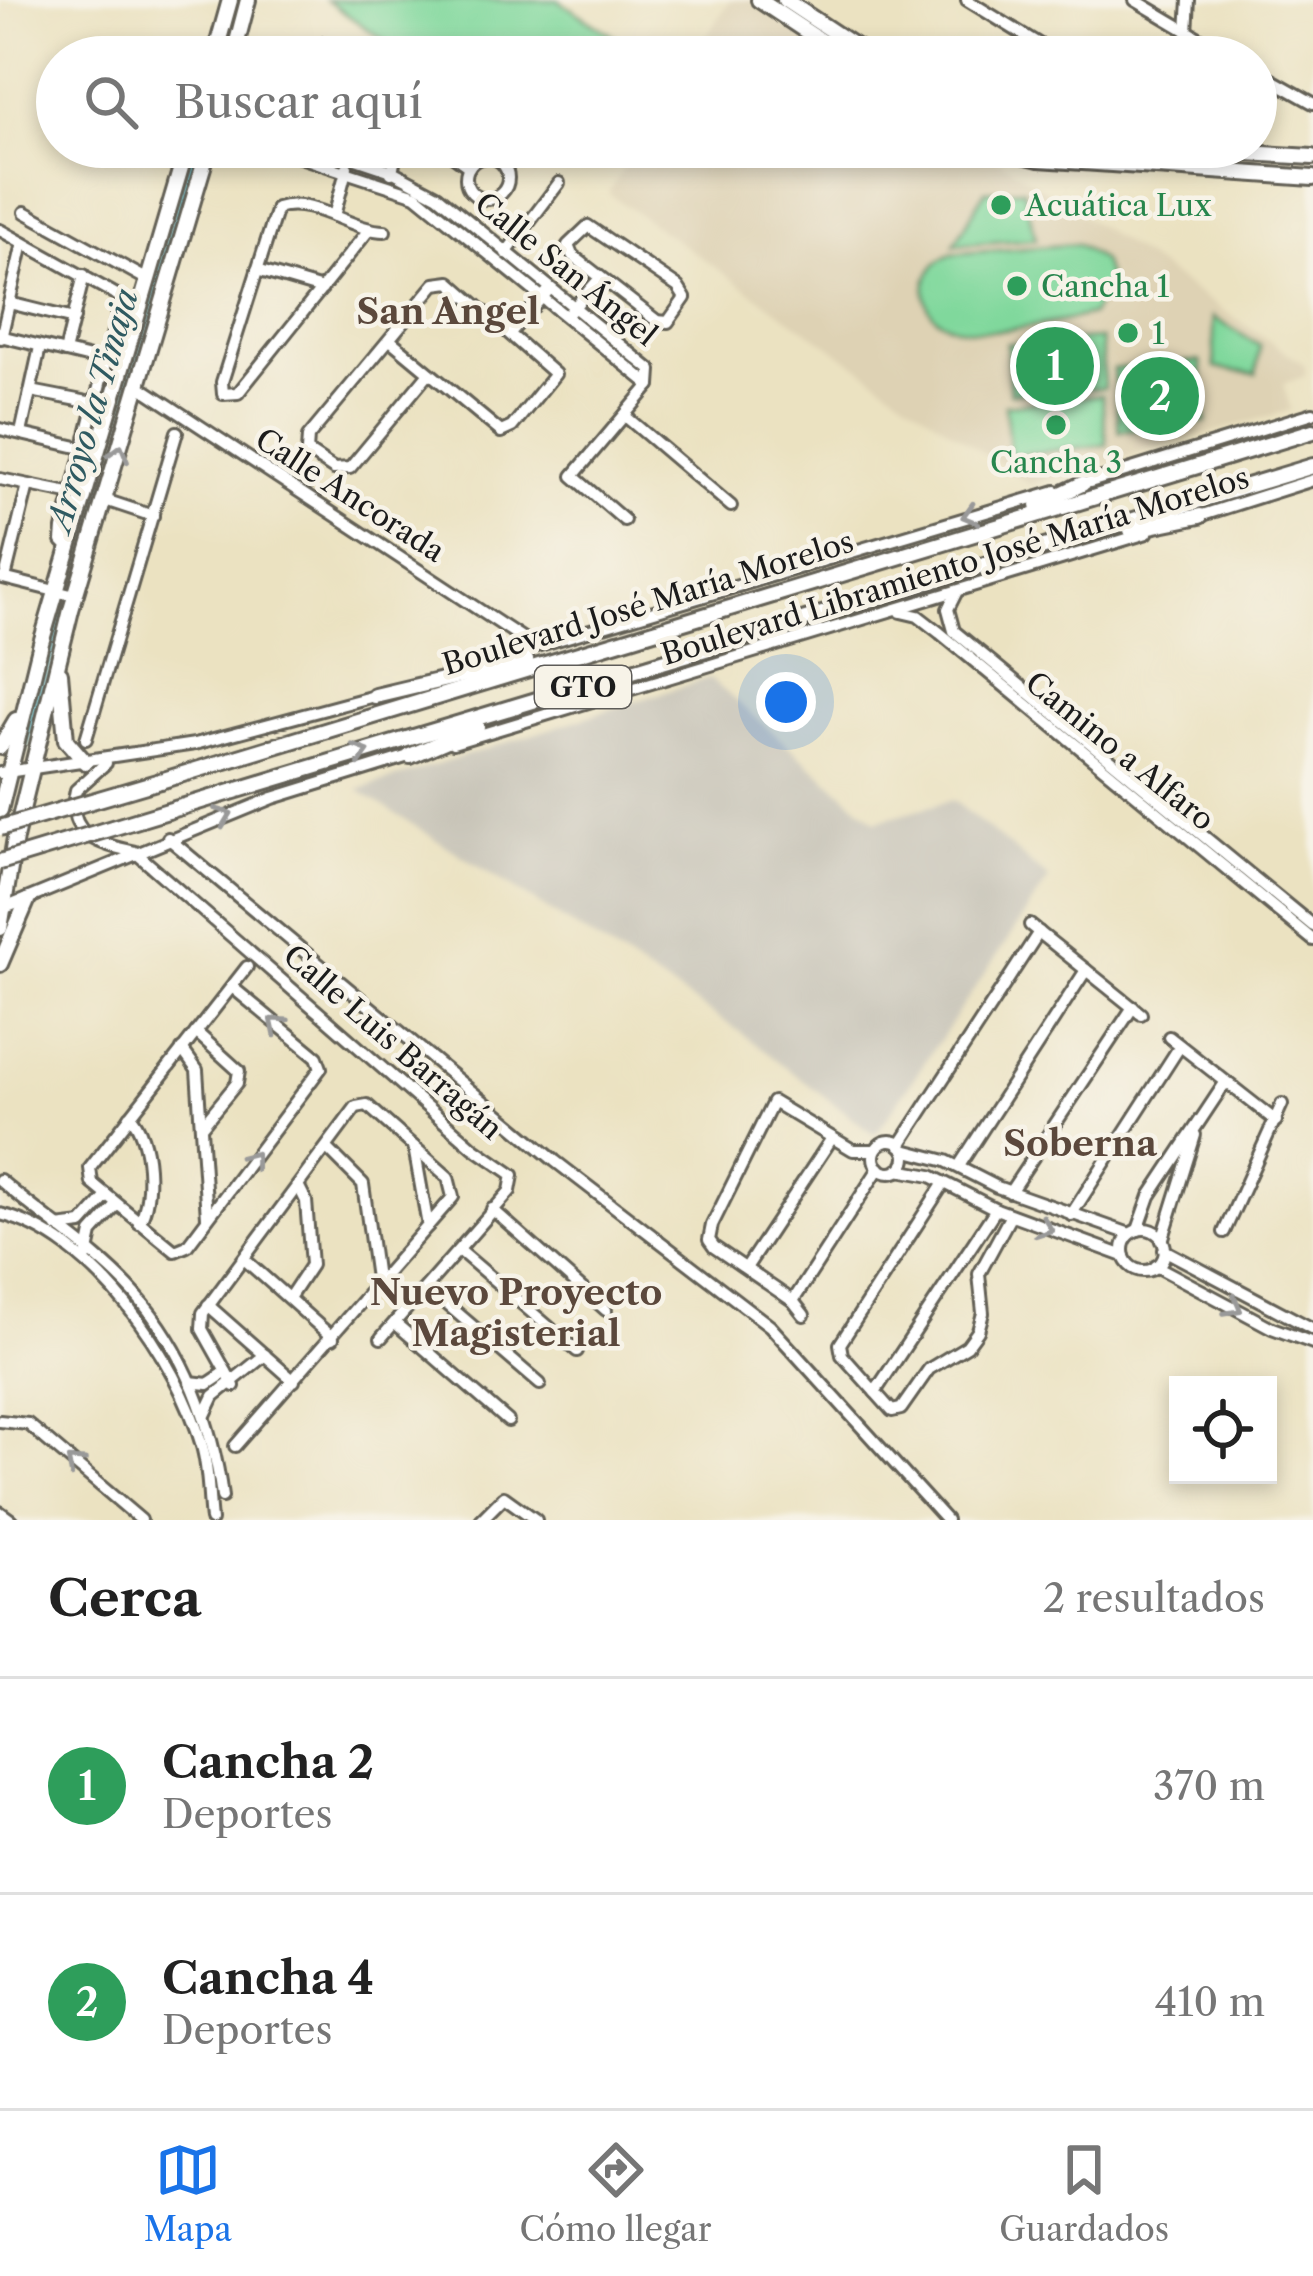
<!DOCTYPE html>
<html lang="es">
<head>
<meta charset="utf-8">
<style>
  :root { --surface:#fff; --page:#f6f6f6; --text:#222; --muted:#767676; --line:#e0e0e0; --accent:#1a73e8 }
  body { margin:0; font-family:"Libre Caslon Text",serif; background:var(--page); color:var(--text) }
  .controls { position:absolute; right:36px; bottom:36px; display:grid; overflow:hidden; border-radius:0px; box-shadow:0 6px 18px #0003 }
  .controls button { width:108px; height:108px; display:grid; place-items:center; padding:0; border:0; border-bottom:3px solid var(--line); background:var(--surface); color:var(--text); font:60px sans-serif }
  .you { position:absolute; left:786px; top:702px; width:42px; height:42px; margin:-30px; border:9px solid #fff; border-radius:50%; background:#1a73e8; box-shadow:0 0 0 18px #1a73e833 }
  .badge { display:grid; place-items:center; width:78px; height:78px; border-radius:50%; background:var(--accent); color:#fff; font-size:39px; font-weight:700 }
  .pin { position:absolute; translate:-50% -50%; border:6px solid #fff; box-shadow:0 3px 12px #0006 }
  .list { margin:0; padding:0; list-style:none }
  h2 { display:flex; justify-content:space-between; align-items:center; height:156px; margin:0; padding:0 48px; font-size:51px }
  h2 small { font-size:39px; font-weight:400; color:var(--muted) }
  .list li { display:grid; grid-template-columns:78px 1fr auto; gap:36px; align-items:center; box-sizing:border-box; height:216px; padding:0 48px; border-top:3px solid var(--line) }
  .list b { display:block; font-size:45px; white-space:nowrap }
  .list p { margin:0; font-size:39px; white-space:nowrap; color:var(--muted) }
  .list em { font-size:39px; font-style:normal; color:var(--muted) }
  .icon { flex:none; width:66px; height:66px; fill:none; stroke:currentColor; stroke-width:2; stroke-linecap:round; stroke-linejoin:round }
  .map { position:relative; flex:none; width:1313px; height:1520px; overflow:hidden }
  .search { position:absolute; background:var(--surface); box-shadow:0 6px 18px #0003; left:36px; right:36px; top:36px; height:132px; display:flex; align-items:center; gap:30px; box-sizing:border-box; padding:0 42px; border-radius:66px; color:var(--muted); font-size:45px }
  .sheet { height:588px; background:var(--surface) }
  nav { display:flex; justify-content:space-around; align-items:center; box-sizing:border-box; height:168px; border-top:3px solid var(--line); background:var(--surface); font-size:33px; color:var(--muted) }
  nav a { display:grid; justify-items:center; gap:6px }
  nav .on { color:var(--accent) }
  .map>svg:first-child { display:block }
</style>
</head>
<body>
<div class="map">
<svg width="1313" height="1520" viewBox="0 0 1313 1520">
  <rect width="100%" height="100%" fill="#f7f3e8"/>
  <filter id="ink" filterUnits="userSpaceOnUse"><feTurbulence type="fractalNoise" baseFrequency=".00833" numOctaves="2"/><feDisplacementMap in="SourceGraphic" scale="24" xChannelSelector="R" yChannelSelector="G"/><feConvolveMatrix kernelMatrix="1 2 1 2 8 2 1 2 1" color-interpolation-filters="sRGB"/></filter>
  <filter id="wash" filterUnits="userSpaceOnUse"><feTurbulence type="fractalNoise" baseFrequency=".004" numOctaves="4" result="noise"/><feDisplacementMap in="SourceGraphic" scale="48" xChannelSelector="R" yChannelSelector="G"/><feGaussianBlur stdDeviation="2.7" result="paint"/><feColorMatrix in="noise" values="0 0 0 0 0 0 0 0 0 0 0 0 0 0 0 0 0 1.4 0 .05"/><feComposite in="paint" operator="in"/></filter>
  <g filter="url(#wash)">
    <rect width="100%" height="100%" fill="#ebe2c1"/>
    <g fill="#ded2b4">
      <polygon points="730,0 750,0 839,57 694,57"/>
      <polygon points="637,147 980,147 1305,365 1305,376 1283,384 1291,410 1030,485 608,193"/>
    </g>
    <polygon fill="#c8c4b8" points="709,678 876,821 953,800 1049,879 875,1135 736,1029 358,790"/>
    <g fill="#80d89c" stroke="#4e7a5c" stroke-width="3">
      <polygon points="326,0 558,0 632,48 626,57 408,57"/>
      <polygon points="1023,189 1036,239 954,245 985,191"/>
      <path d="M1077,244L1102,261L1109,282L1091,315C1053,324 924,356 925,290C926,272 936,261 951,254Z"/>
      <polygon points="1213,317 1260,346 1256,374 1215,368"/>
      <polygon points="1101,339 1104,388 1010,393 1007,344"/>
      <polygon points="1201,361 1206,422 1119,431 1113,369"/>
      <polygon points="1102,395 1107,445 1010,455 1005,405"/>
    </g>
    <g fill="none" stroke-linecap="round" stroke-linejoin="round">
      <g stroke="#4bb6c8" stroke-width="14">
        <polyline points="225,57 240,0"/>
        <polyline points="22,746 198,147"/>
      </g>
    </g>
  </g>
  <g filter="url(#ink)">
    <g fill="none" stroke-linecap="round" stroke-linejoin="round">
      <defs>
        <g id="minor">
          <polyline points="967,0 1042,46"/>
          <polyline points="1135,0 1231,57"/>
          <polyline points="1187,32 1189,0"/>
          <polyline points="321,57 325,43"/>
          <polyline points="1256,71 1313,103"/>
          <polyline points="269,147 416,195 650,385"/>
          <polyline points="320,147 392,171 437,195 651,370 650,385 573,476 624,520"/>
          <polyline points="441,147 469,167"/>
          <circle cx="487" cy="178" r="21"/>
          <polyline points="391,173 399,147"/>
          <polyline points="25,212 148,280"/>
          <polyline points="334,216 347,167"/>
          <polygon points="588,226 678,287 685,298 668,322 657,321 572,255 568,245"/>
          <polyline points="0,230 140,308"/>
          <path d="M368,231L238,393L223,394L222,382L277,208C313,196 351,231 385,231"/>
          <polyline points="506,253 559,183"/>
          <polyline points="257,270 322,289"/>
          <polyline points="9,303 74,319"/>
          <polyline points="569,313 600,278"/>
          <polyline points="510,333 548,291"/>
          <polyline points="0,336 107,362"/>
          <polyline points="1,338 23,243"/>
          <polyline points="390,340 501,432 512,427 555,374 450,282 435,284 308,437 307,451 334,469 350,468 428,374"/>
          <polyline points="65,352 84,275"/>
          <polyline points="139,386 534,646"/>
          <polyline points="31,391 98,404"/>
          <polyline points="625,416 731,506"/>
          <polyline points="0,429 90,450"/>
          <polyline points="21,433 40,347"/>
          <polyline points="0,479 73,494"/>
          <polyline points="1080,485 1313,413"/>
          <polyline points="105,500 153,516"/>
          <polyline points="1193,518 1313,480"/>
          <polyline points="70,549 62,541 63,529 122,297"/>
          <polyline points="3,578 75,596"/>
          <polyline points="5,578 28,485"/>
          <polyline points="956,593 948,609 954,631 1313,926"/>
          <polyline points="901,612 918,616 940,633 1313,940"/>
          <polyline points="453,671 1056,491"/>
          <polyline points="86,739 177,432"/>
          <polyline points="453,743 1147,533"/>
          <path d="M106,763L76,790C64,836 100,844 135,852L474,1148L513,1175L510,1191L381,1338"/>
          <polyline points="0,773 195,744 378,695"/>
          <polyline points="168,838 555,1161 770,1326 946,1520"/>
          <polyline points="0,910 273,798 412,755"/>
          <polyline points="1030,925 1141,1014"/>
          <polyline points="232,987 317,1057 321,1068 187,1246 175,1251 92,1183 90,1168 247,967"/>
          <polyline points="196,1032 239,1071 237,1083 201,1127"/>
          <polyline points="1169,1037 1276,1121"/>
          <polyline points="182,1049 197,1070 207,1217"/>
          <path d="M130,1116C151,1136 154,1199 139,1223"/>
          <circle cx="890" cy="1157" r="16"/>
          <polyline points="900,1145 1039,932"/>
          <polyline points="414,1147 428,1226"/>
          <polyline points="328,1149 363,1184 377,1286"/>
          <polyline points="904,1150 946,1161 997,1187 1130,1234"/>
          <polyline points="959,1166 1086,970"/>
          <polyline points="898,1170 931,1176 996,1209 1124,1256"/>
          <path d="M0,1180C43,1218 97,1251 135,1294C185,1350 213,1425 222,1497"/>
          <polyline points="944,1183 840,1344 842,1355 892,1411 901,1409 929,1369 967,1346 978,1331 983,1313 979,1274 1011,1215"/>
          <polyline points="1010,1192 1133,1007"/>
          <polyline points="492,1209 606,1310"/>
          <path d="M0,1214C93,1236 177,1358 202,1446C209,1470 208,1495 211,1520"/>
          <polyline points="1071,1215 1180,1046"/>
          <polyline points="57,1227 82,1224 107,1196"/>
          <circle cx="1144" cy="1250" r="21"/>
          <polyline points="1138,1230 1150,1196 1225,1083"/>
          <polyline points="1224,1232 1282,1104"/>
          <polyline points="1162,1241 1195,1135"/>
          <polyline points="459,1250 577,1351"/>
          <polyline points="1164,1250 1313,1329"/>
          <polyline points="87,1256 92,1233 117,1205"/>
          <polyline points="244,1259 333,1338"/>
          <polyline points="1156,1266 1272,1328 1313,1343"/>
          <polyline points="746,1268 832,1138"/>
          <polyline points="427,1287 540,1384"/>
          <polyline points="289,1298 311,1265 306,1201 299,1187"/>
          <polyline points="793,1301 879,1168"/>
          <polyline points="208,1305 294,1381"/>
          <polyline points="804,1315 793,1301 714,1247 709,1240 712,1225 773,1102 853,1150 875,1150"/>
          <polyline points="395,1323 508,1421"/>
          <polyline points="190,1382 208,1384 226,1372"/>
          <polyline points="234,1386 202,1329 203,1313 356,1107 367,1105 448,1177 453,1197 235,1446"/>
          <polyline points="875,1392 996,1209"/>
          <polyline points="205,1415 214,1396 265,1355"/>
          <polyline points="0,1421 28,1424 141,1520"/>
          <polyline points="0,1512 11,1520"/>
          <polyline points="481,1520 504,1497 536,1520"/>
        </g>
        <g id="major">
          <polyline points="759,0 845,57"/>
          <polyline points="785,0 871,57"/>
          <polyline points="214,57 230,0"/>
          <polyline points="233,57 248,0"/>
          <polyline points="992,147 1039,159 1313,178"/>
          <polyline points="1145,147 1313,157"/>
          <polyline points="1038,505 1082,484"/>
          <polyline points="1131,530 1200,516"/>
          <polyline points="60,673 66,740 85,762"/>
          <polyline points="375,696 526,660"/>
          <polyline points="0,747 16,720"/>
          <polyline points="410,756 477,727"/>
          <polyline points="160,781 1313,431"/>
          <polyline points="0,810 41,643 187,147"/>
          <polyline points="168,811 1313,466"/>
          <polyline points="0,928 15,838 71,610 209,147"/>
          <polyline points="0,964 27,901"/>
        </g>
      </defs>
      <use href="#minor" stroke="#646156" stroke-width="16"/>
      <use href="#major" stroke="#646156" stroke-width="20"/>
      <use href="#minor" stroke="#fff" stroke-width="10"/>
      <use href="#major" stroke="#fff" stroke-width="14"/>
      <defs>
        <g id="major-bridge">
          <polyline points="0,828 160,781"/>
          <polyline points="0,862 168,811"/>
        </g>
      </defs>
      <use href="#major-bridge" stroke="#646156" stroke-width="20" stroke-linecap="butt"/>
      <use href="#major-bridge" stroke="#fff" stroke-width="14"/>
    </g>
    <defs><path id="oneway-chevron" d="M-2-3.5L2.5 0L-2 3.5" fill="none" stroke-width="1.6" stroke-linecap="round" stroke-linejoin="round" transform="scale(3)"/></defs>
    <g stroke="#999">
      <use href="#oneway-chevron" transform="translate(119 453) rotate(-74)"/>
      <use href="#oneway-chevron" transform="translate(970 515) rotate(164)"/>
      <use href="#oneway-chevron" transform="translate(361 753) rotate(-17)"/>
      <use href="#oneway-chevron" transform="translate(224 816) rotate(-21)"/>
      <use href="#oneway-chevron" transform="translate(277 1024) rotate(-140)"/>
      <use href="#oneway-chevron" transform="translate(252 1159) rotate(-52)"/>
      <use href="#oneway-chevron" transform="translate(1045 1228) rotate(20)"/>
      <use href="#oneway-chevron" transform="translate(1234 1307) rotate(29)"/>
      <use href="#oneway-chevron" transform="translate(74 1464) rotate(-139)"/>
    </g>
  </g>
  <g fill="#2e9e5b" stroke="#f7f3e8" stroke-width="4.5">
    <circle cx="1001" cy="205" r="12"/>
    <circle cx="1017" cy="286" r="12"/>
    <circle cx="1128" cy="333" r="12"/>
    <circle cx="1056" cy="425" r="12"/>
  </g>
  <g text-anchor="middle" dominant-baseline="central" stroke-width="9" stroke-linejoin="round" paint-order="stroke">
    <rect fill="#f7f3e8" stroke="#5e5c59" stroke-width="3" x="535" y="666" width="96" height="42" rx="9"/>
    <g font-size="27" font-weight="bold" fill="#1c1c1c">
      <text x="583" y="687">GTO</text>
    </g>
    <g font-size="30" fill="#27864d" stroke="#f7f3e8" text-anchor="start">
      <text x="1025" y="205">Acuática Lux</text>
      <text x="1041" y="286">Cancha 1</text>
      <text x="1152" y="333">1</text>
      <text x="1056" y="462" text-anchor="middle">Cancha 3</text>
    </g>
    <g font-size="30" fill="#1c1c1c" stroke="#f7f3e8">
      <text transform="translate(566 269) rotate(39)">Calle San Ángel</text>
      <text transform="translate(350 495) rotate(33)">Calle Ancorada</text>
      <text transform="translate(955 566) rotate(-17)">Boulevard Libramiento José María Morelos</text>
      <text transform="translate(648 603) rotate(-17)">Boulevard José María Morelos</text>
      <text transform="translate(1120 751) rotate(39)">Camino a Alfaro</text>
      <text transform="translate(393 1042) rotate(41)">Calle Luis Barragán</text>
    </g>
    <g font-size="33" font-style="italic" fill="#2f5a61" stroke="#f7f3e8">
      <text transform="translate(93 410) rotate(-74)">Arroyo la Tinaja</text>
    </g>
    <g font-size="36" font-weight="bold" fill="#5b483c" stroke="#f7f3e8">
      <text x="448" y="311">San Angel</text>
      <text x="1080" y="1143">Soberna</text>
      <text x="516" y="1292">Nuevo Proyecto<tspan x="516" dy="41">Magisterial</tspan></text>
    </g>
  </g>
</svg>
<div class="controls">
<button><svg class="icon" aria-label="locate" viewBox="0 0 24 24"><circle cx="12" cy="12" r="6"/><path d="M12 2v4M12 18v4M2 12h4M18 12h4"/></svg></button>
</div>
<div class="you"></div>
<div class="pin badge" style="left:1055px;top:366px;background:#2e9e5b">1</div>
<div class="pin badge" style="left:1160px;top:396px;background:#2e9e5b">2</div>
<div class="search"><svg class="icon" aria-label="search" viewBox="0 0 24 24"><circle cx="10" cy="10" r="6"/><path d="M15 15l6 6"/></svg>Buscar aquí</div>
</div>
<section class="sheet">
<h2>Cerca<small>2 resultados</small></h2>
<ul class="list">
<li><span class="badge" style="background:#2e9e5b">1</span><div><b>Cancha 2</b><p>Deportes</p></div><em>370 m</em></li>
<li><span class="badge" style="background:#2e9e5b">2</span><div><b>Cancha 4</b><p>Deportes</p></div><em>410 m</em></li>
</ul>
</section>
<nav>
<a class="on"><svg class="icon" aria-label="map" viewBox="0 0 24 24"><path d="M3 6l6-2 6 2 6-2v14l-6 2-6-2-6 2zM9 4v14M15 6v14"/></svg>Mapa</a>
<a><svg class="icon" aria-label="directions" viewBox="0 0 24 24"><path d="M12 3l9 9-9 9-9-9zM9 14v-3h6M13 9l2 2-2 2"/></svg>Cómo llegar</a>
<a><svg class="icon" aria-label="saved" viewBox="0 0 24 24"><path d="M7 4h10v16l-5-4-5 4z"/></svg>Guardados</a>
</nav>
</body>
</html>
